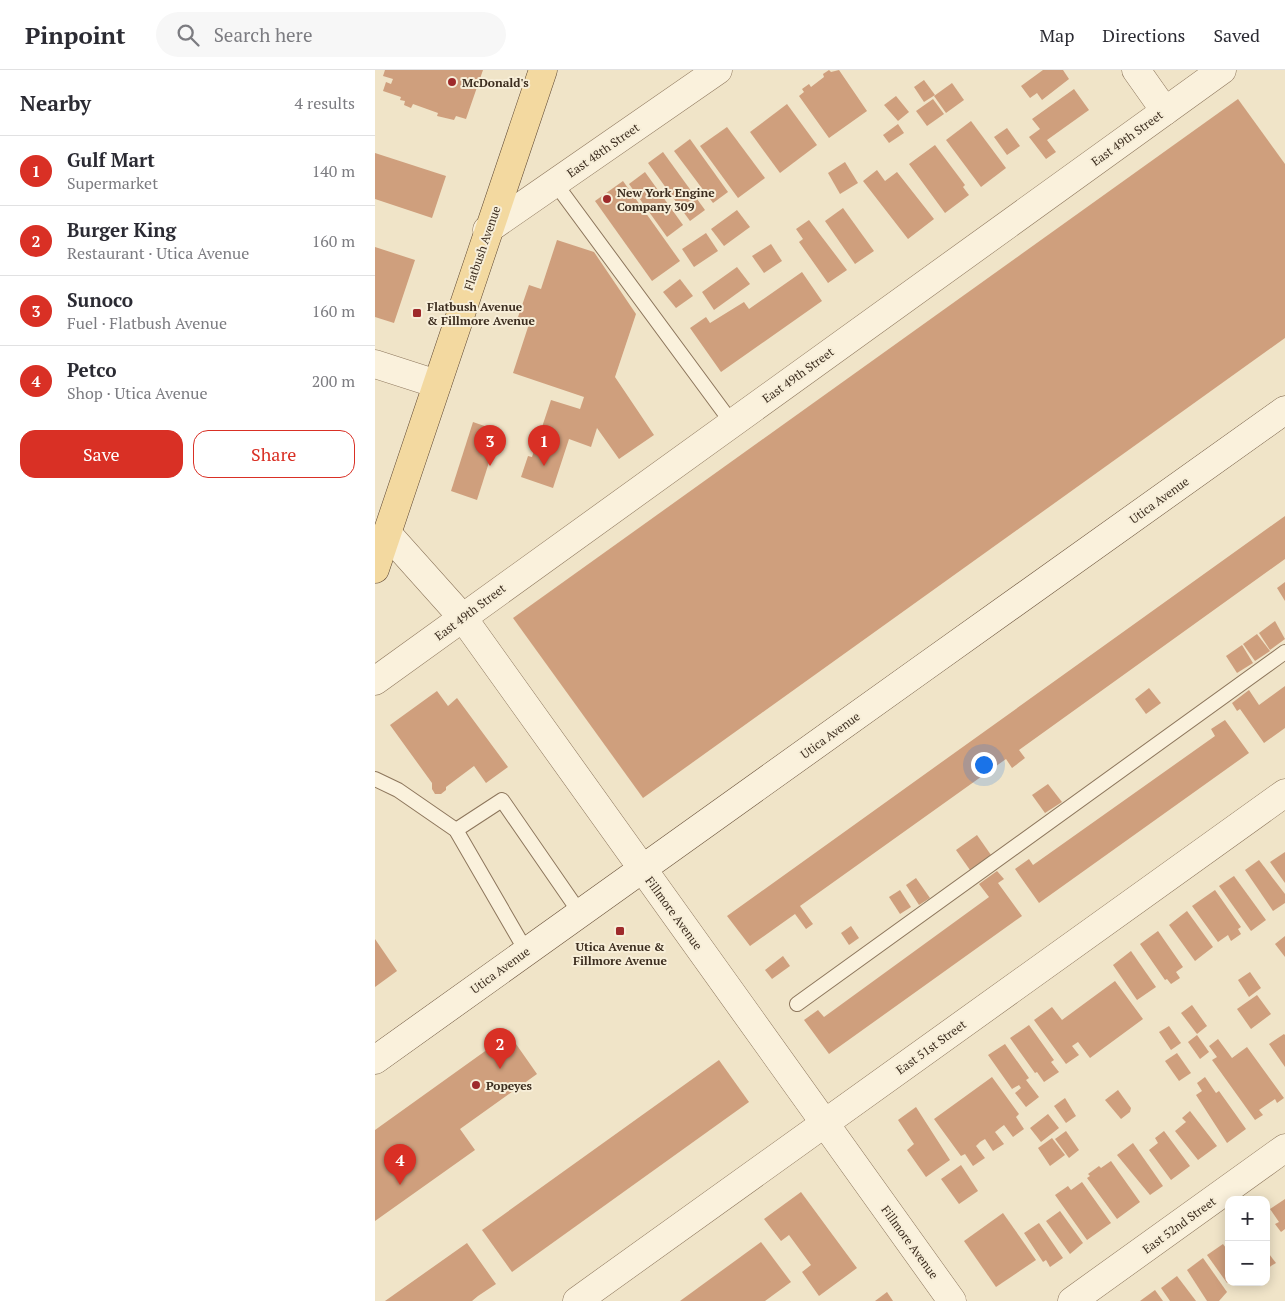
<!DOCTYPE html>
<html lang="en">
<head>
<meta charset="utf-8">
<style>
  :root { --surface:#fff; --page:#f7f7f7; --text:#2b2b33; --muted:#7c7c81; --line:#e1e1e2; --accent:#d93025 }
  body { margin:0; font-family:"PT Serif",serif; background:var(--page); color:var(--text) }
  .controls { position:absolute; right:15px; bottom:15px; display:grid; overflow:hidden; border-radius:10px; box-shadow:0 2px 12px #0003 }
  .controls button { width:45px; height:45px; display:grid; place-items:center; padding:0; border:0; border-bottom:1px solid var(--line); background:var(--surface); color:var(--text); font:25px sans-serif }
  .you { position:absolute; left:608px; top:694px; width:18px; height:18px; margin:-12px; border:4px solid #fff; border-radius:50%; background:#1a73e8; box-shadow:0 0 0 8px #1a73e833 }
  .badge { display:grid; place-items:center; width:32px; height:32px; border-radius:50%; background:var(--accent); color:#fff; font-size:16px; font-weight:700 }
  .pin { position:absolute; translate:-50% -41px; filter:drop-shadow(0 1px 2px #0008) }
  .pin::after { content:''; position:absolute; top:26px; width:18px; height:15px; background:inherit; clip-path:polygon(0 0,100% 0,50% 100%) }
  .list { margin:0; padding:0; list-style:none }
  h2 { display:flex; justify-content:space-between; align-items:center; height:65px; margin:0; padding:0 20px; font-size:21px }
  h2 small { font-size:16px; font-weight:400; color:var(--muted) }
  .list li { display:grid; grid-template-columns:32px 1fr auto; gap:15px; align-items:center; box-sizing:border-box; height:70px; padding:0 20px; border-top:1px solid var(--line) }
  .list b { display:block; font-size:19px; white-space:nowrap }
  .list p { margin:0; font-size:16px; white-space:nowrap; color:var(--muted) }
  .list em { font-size:16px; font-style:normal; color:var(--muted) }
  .actions { display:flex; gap:10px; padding:15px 20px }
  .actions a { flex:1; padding:11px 0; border:1px solid var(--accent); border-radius:15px; text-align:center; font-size:18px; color:var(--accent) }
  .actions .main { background:var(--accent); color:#fff }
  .icon { flex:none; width:28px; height:28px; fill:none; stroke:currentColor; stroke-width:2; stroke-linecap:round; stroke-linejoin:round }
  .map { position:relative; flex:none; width:910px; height:1231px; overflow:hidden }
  header { display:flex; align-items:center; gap:30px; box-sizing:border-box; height:70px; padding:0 25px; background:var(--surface); border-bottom:1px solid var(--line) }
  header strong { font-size:24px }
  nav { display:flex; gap:28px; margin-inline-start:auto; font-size:18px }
  .search { width:350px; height:45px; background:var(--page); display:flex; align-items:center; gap:12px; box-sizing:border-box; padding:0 18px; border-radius:28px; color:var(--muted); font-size:19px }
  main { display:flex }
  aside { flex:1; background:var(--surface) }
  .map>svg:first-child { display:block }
</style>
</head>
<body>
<header>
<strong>Pinpoint</strong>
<div class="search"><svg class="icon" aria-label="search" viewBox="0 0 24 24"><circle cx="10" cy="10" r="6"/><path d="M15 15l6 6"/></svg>Search here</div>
<nav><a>Map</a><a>Directions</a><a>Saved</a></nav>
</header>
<main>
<aside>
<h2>Nearby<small>4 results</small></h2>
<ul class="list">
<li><span class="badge">1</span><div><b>Gulf Mart</b><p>Supermarket</p></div><em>140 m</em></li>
<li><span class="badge">2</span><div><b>Burger King</b><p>Restaurant · Utica Avenue</p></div><em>160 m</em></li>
<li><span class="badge">3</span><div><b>Sunoco</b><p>Fuel · Flatbush Avenue</p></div><em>160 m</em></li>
<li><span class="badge">4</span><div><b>Petco</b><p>Shop · Utica Avenue</p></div><em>200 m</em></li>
</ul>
<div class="actions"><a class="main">Save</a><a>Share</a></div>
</aside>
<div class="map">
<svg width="910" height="1231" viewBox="0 0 910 1231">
  <rect width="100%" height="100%" fill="#f0e4c8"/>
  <g fill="#cf9f7d">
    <polygon points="10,0 108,0 91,49 81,46 79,50 62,46 63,43 38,34 36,38 29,35 30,31 25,30 26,27 8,21 11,12 16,14 18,9 8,6"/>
    <polygon points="454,0 456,2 464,0 492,41 454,68 424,26 429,22 427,19 434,14 436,17 449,7 448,4"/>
    <polygon points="668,0 688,0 694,9 667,30 662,23 655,28 646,16"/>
    <polygon points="549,10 560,25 549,32 539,17"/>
    <polygon points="577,13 589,30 571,43 559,26"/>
    <polygon points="699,19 714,40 672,70 681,82 671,89 654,67 665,59 657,49"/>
    <polygon points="521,26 534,42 523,51 509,35"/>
    <polygon points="558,29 569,44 552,56 541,41"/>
    <polygon points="863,29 910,94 910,268 268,728 138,548"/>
    <polygon points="412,34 442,75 405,103 375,62"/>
    <polygon points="596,51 631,98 606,117 571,70"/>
    <polygon points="523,54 529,63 514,73 508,65"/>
    <polygon points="352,57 390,108 363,128 325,76"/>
    <polygon points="632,58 645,76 632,85 619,67"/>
    <polygon points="315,69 353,122 338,133 299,81"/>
    <polygon points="560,75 590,115 588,117 594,125 570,143 534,94"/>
    <polygon points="288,82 330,140 315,151 273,93"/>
    <polygon points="0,83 71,106 57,148 0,129"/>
    <polygon points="470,92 483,113 465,124 453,103"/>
    <polygon points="502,100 510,111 522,102 559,149 533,169 488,111"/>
    <polygon points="270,102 308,155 292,167 254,114"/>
    <polygon points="248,111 305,191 277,211 220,131"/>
    <polygon points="468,138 499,181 480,194 450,151"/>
    <polygon points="362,140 375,157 349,176 336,159"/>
    <polygon points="434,150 472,200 453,213 424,172 428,169 421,159"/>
    <polygon points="331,163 343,181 319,197 307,179"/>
    <polygon points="182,170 219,182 261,244 240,307 279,365 244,389 222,358 216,377 194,369 178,418 146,407 153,386 157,387 176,330 205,339 209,327 138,303 154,254 142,250 154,215 166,219"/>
    <polygon points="396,174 407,191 389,203 377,186"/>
    <polygon points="0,177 40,190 19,253 0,247"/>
    <polygon points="362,197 375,214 339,240 327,222"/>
    <polygon points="427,202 447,231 346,302 315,258 331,247 335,253 369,232 374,239"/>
    <polygon points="305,209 318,226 301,238 288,222"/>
    <polygon points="98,352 124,361 102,430 76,421"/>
    <polygon points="910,446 910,489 644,680 650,688 637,698 631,689 425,836 438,854 431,859 420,844 375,876 352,846"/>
    <polygon points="910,512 910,531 902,518"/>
    <polygon points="900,551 910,569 895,580 884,563"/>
    <polygon points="882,564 895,581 880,591 868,574"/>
    <polygon points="867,575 878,593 862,603 851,586"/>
    <polygon points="910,616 910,658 889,673 865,639 862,641 857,633 874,620 884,635"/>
    <polygon points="774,618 786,633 771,644 760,629"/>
    <polygon points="62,621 73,636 82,628 133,697 111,713 99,696 71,717 71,720 66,724 60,724 57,719 57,713 15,655"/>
    <polygon points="850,650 874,683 664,833 640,799 654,789 658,795 840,666 836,659"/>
    <polygon points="673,714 687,732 670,743 657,725"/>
    <polygon points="602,765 616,785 595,800 581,780"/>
    <polygon points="910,782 910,813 895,792"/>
    <polygon points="884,790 910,824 910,833 898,841 870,800"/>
    <polygon points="622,801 629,809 623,813 647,846 454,984 429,950 443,940 449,947 614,827 604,814"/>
    <polygon points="859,806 891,850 876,861 844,816"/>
    <polygon points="541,808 555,828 544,835 531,815"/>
    <polygon points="525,820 536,837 525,844 514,827"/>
    <polygon points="840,820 866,857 863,859 866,864 856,871 853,865 843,872 817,836"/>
    <polygon points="812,841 838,877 820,891 794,855"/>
    <polygon points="476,856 484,868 474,875 466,863"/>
    <polygon points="783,861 808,897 801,902 805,908 796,914 792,909 790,910 765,874"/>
    <polygon points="910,866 910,887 900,874"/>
    <polygon points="0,869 22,901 0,917"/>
    <polygon points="756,881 781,917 762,930 738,895"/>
    <polygon points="408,886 415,896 397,909 390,900"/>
    <polygon points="875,902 886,918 874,927 863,910"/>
    <polygon points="740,911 768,949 715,988 703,972 697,976 704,985 691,994 659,950 677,937 687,950"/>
    <polygon points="882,925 896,944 876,959 862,939"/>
    <polygon points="817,935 832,956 822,964 806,943"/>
    <polygon points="654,955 679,990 676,992 684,1002 669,1012 662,1002 660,1003 635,968"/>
    <polygon points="794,956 806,973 796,980 784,962"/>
    <polygon points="134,964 162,1004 85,1059 100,1080 0,1151 0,1060"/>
    <polygon points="909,964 910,965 910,997 894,974"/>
    <polygon points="822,965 834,982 825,989 813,972"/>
    <polygon points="843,969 857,988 872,977 909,1028 902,1033 900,1029 884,1040 888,1045 880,1050 837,990 842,987 834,976"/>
    <polygon points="630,974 654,1008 651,1010 664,1027 651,1037 640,1023 646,1018 644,1015 637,1019 613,985"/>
    <polygon points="802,983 816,1003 804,1011 790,991"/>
    <polygon points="344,990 374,1032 137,1202 107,1160"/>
    <polygon points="617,1007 644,1044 641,1047 649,1059 638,1067 629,1055 625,1058 620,1062 629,1074 618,1081 610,1069 605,1072 601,1076 610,1088 598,1096 590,1084 586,1086 559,1049"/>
    <polygon points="830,1007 841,1023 844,1021 871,1059 852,1073 821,1025 827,1021 822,1013"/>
    <polygon points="743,1020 756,1038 755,1042 746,1049 730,1030"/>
    <polygon points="690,1028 701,1046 691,1053 679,1036"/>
    <polygon points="541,1037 575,1090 551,1107 532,1080 539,1074 523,1050"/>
    <polygon points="815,1041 842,1076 823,1090 800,1061 811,1052 807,1048"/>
    <polygon points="673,1044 684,1058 666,1072 655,1058"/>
    <polygon points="691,1061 704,1080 694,1088 680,1069"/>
    <polygon points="789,1061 815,1096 796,1110 774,1080 783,1073 780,1068"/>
    <polygon points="677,1068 690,1085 675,1096 663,1078"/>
    <polygon points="758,1073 788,1116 775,1125 742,1085"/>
    <polygon points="736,1091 765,1132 742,1149 712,1108 715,1106 713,1104 724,1096 726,1098"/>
    <polygon points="586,1095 603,1121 584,1134 566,1109"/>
    <polygon points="707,1112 736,1153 712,1170 680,1125 693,1116 696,1120"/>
    <polygon points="426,1122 482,1198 444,1226 427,1202 436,1195 414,1165 406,1171 389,1149"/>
    <polygon points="910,1129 910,1159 906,1162 900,1154 904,1152 895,1139"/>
    <polygon points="685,1141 708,1173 695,1184 671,1151"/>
    <polygon points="628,1143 661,1190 621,1217 589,1171"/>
    <polygon points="664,1153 688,1188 675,1197 671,1190 668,1192 649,1163"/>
    <polygon points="386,1172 416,1212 390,1231 305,1231"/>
    <polygon points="92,1173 121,1214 103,1226 97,1231 10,1231"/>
    <polygon points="848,1174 854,1182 854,1212 852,1213 832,1185"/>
    <polygon points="891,1180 901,1193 891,1199"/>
    <polygon points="828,1188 852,1222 844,1231 832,1231 812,1200"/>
    <polygon points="802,1206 821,1231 795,1231 786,1218"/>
    <polygon points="780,1220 788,1231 765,1231"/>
    <polygon points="512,1222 518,1231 500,1231"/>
  </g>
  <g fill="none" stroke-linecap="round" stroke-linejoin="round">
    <defs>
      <g id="lane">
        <polyline points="180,113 357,353"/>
        <polyline points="0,709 23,720 81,760 151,881"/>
        <polyline points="81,760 127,730 205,843"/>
        <polyline points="422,934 910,582"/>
      </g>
      <g id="street">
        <polyline points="761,0 790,41"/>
        <polyline points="112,160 343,0"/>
        <polyline points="0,294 62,314"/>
        <polyline points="12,463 88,548 577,1231"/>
        <polyline points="0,611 847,0"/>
        <polyline points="202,1231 910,723"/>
        <polyline points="697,1231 910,1078"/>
      </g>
      <path id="secondary" d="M0,990C302,772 607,557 910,340"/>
      <polyline id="primary" points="0,499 168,0"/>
    </defs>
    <use href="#lane" stroke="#8d765c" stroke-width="16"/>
    <use href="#street" stroke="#8d765c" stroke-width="29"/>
    <use href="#secondary" stroke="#6f573f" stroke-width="29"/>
    <use href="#primary" stroke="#5b4430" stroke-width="29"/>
    <use href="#lane" stroke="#faf1dc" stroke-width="14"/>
    <use href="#street" stroke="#faf1dc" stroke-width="28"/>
    <use href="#secondary" stroke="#faf1dc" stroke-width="28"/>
    <use href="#primary" stroke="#f3d9a0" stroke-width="28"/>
  </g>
  <g fill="#9e2a2b" stroke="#f7eed8" stroke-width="2">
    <circle cx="77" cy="12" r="5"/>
    <circle cx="232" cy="129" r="5"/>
    <rect x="37" y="238" width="10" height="10" rx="2.5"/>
    <rect x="240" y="856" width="10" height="10" rx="2.5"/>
    <circle cx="101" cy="1015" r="5"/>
  </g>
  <g text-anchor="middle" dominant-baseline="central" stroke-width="4" stroke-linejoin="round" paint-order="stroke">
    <g font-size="12" font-weight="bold" fill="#3d2e20" stroke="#f7eed8" text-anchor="start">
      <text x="87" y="12">McDonald's</text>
      <text x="242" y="122">New York Engine<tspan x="242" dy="14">Company 309</tspan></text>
      <text x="52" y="236">Flatbush Avenue<tspan x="52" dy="14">&amp; Fillmore Avenue</tspan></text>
      <text x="245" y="876" text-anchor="middle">Utica Avenue &amp;<tspan x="245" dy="14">Fillmore Avenue</tspan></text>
      <text x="111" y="1015">Popeyes</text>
    </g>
    <g font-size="12" fill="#3d2e20" stroke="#f7eed8">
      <text transform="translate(752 68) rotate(-36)">East 49th Street</text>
      <text transform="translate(228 80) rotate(-35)">East 48th Street</text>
      <text transform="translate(107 178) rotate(-71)">Flatbush Avenue</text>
      <text transform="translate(423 305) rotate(-36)">East 49th Street</text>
      <text transform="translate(784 430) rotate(-36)">Utica Avenue</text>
      <text transform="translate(95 542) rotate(-37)">East 49th Street</text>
      <text transform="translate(455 665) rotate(-36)">Utica Avenue</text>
      <text transform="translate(299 843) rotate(54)">Fillmore Avenue</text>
      <text transform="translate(125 900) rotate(-36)">Utica Avenue</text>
      <text transform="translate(556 977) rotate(-36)">East 51st Street</text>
      <text transform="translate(804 1155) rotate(-36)">East 52nd Street</text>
      <text transform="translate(535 1172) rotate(54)">Fillmore Avenue</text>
    </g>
  </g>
</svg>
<div class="controls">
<button>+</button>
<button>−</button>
</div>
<div class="you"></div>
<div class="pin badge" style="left:169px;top:396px">1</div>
<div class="pin badge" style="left:125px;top:999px">2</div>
<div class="pin badge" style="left:115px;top:396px">3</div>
<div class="pin badge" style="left:25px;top:1115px">4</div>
</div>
</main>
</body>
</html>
